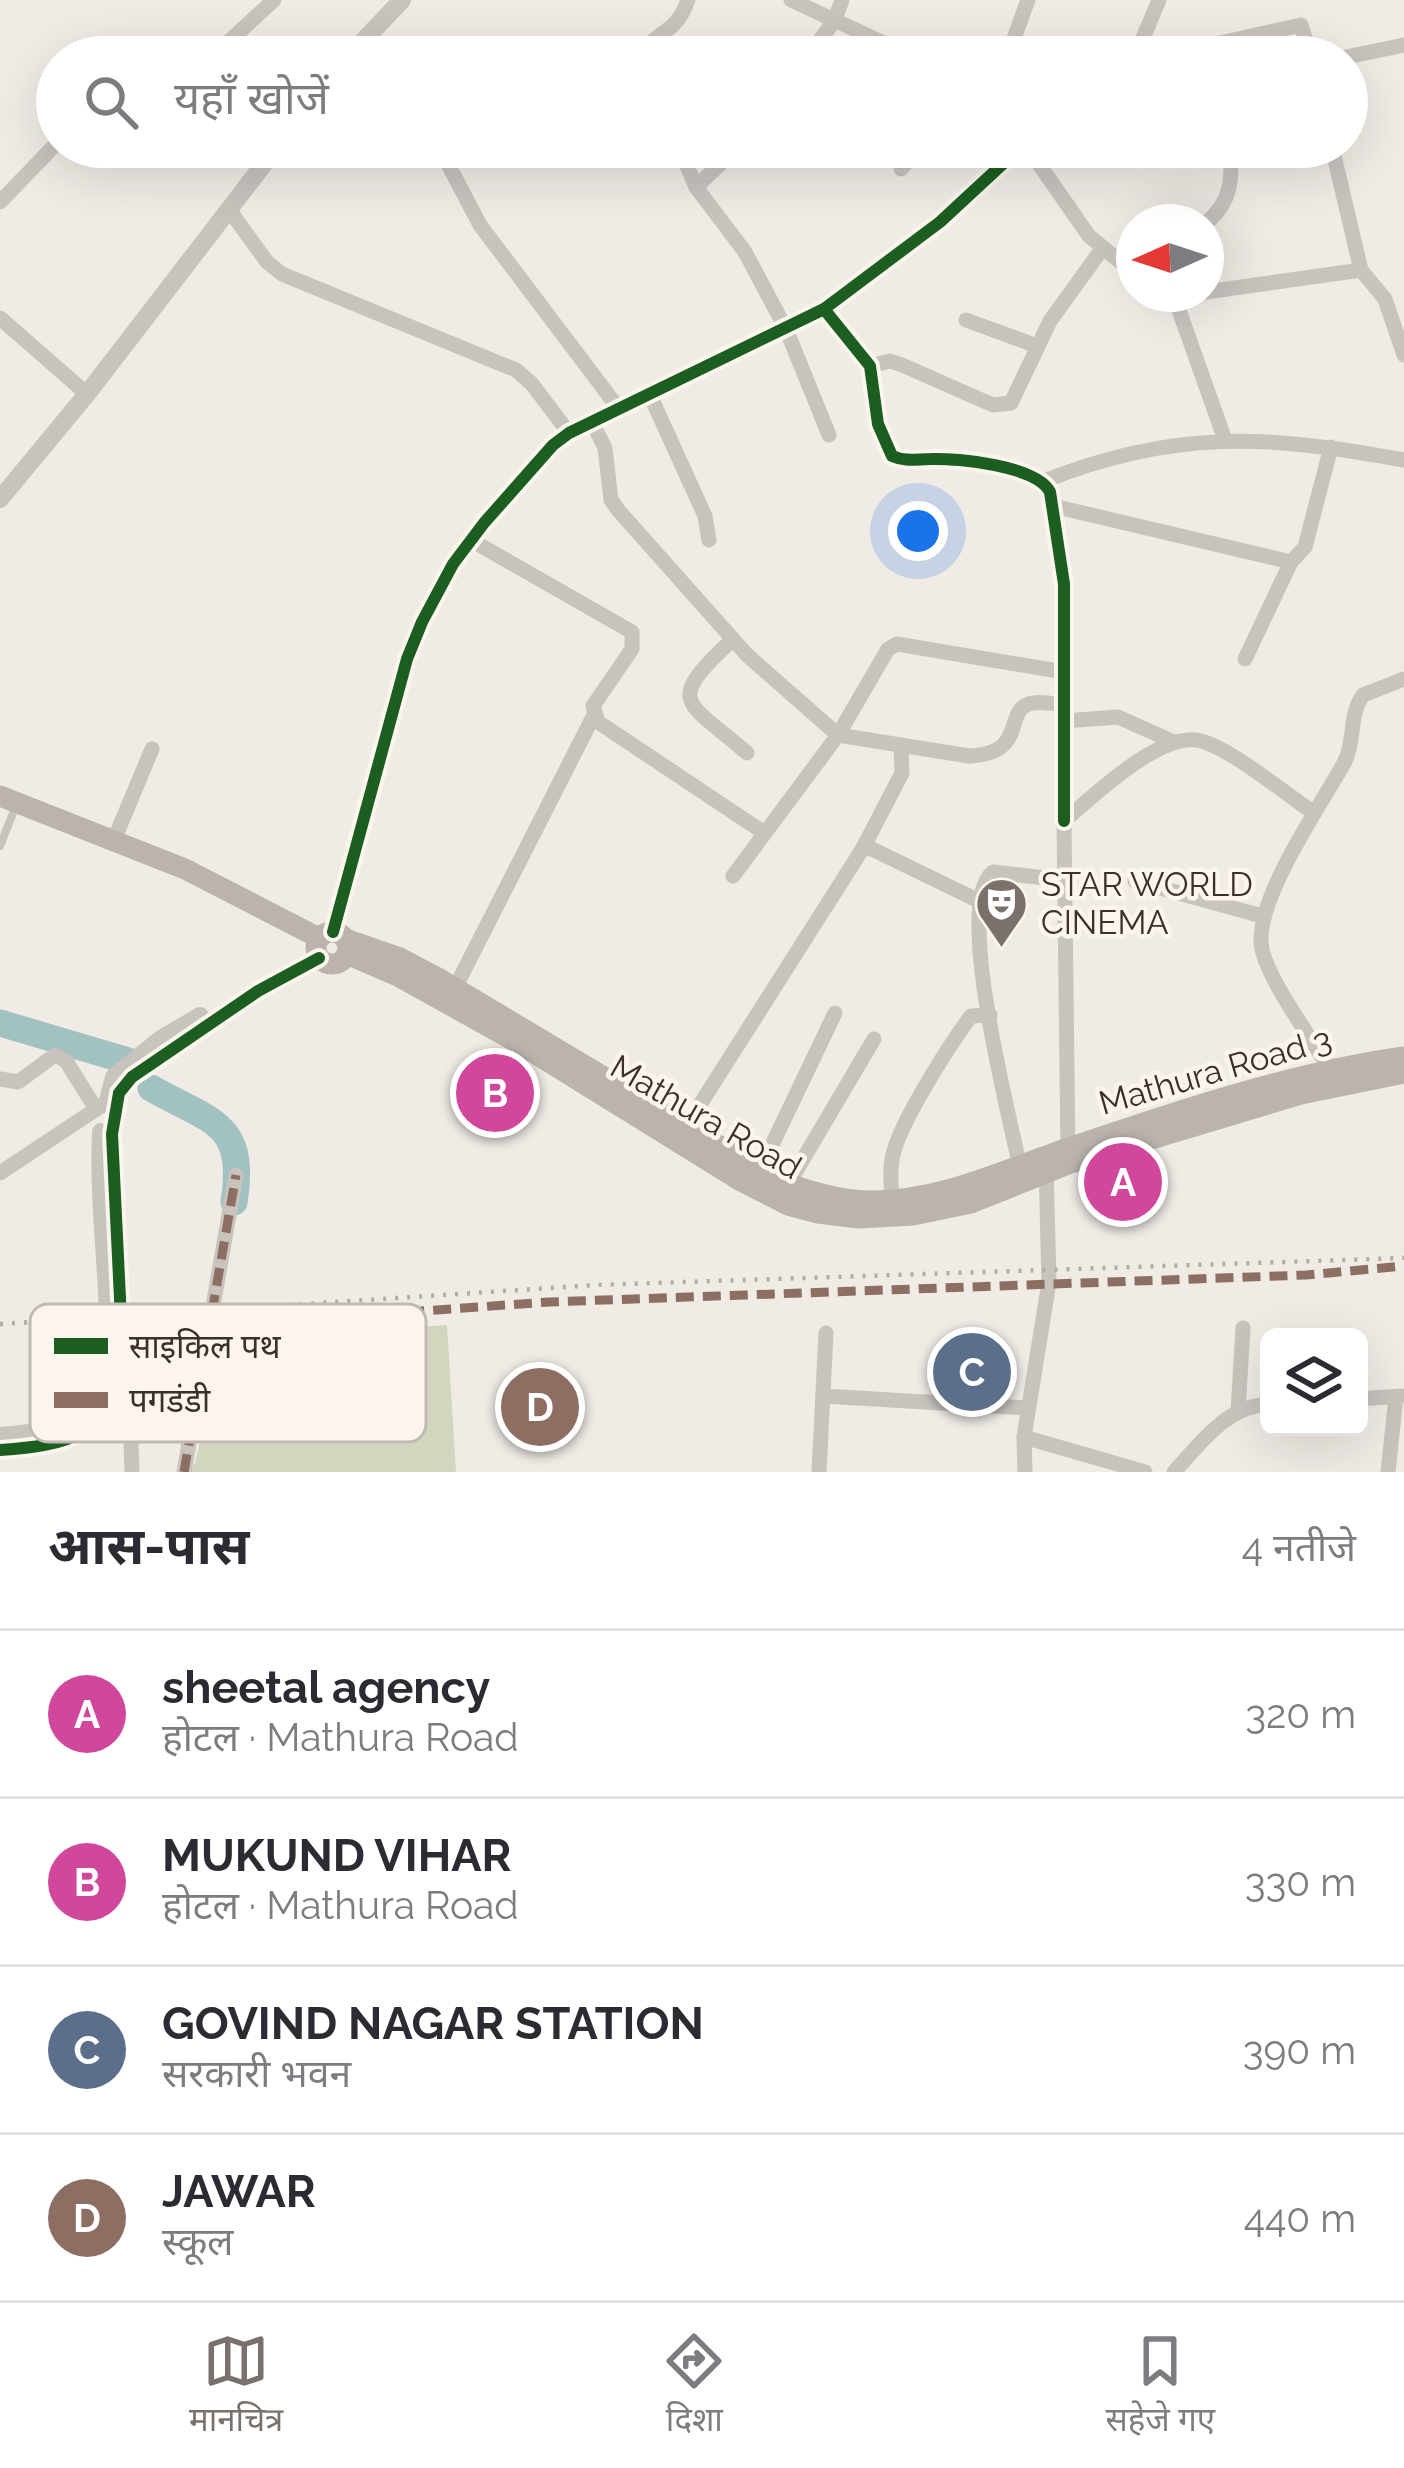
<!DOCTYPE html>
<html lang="hi">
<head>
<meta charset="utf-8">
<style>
  :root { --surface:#fff; --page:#f2f2f3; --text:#2b2b33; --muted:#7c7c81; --line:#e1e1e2; --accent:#7a716c }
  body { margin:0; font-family:Raleway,"Noto Sans Devanagari",sans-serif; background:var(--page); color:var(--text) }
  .controls { position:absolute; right:36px; bottom:36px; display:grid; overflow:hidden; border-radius:18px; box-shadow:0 12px 48px #0002 }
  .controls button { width:108px; height:108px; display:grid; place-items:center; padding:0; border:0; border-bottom:3px solid var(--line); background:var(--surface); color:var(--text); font:60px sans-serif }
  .compass { position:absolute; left:1116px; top:204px; width:108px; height:108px; border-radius:50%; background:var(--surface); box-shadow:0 12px 48px #0002; rotate:267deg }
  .you { position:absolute; left:918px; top:531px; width:42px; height:42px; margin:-30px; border:9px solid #fff; border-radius:50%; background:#1a73e8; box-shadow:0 0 0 18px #1a73e833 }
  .badge { display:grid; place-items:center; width:78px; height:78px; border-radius:50%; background:var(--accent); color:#fff; font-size:39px; font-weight:700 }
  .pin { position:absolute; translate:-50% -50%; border:6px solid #fff; box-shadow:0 3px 12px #0006 }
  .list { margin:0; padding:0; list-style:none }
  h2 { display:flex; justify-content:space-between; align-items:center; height:156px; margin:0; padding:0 48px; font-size:51px }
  h2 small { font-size:39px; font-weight:400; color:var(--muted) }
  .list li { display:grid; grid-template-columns:78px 1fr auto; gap:36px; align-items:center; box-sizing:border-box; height:168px; padding:0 48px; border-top:3px solid var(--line) }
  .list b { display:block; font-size:45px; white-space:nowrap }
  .list p { margin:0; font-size:39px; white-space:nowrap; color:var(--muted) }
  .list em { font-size:39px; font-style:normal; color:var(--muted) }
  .icon { flex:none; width:66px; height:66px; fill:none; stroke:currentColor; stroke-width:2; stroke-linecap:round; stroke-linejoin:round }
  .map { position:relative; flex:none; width:1404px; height:1472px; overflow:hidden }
  .search { position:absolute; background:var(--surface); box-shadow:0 12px 48px #0002; left:36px; right:36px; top:36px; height:132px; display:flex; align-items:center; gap:30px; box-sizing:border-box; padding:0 42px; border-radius:66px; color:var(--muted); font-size:45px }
  .sheet { height:828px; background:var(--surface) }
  nav { display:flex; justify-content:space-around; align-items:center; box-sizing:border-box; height:168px; border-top:3px solid var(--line); background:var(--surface); font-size:33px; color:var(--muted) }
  nav a { display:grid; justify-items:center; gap:6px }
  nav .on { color:var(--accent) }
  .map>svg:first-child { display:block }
</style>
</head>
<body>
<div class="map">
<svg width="1404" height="1472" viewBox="0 0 1404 1472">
  <rect width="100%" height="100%" fill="#f0ebe5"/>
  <polygon fill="#d1d6bf" points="447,1325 456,1472 188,1472 195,1463 220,1356 230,1343 245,1338"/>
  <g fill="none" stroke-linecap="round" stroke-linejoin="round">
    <g stroke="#a1c2c1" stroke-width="27">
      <polyline points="0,1023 128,1061"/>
      <path d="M151,1088C210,1122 247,1121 234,1202"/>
    </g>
    <polyline stroke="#c9c3be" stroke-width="8" points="0,846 15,808"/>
    <g stroke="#c9c3be" stroke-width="15">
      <polyline points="791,0 914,57"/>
      <polyline points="1136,56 1184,51 1301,25 1311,57"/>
      <polyline points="212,57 274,0"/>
      <path d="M641,57C656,28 675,37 688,0"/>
      <polyline points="808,57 834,21 842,0"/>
      <polyline points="1003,57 1009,52 1028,0"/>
      <polyline points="1135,57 1159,0"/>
      <polyline points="1346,57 1404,45"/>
      <polyline points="439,147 480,225 619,409"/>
      <polyline points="679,147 696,187 745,252 786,329 829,435"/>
      <polyline points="1027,147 1089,236 1134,273"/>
      <polyline points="1332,147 1361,270 1385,299 1404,355"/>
      <polyline points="901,169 920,147"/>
      <polyline points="696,187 738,147"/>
      <polyline points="0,202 57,143"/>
      <polyline points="230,211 267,262 282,274 516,370 532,384 569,433"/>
      <path d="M1206,223C1232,202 1232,179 1231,147"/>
      <polyline points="1206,292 1361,270"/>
      <polyline points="1174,296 1225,440"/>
      <path d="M824,309L870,366L878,424L892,456C906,462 916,459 931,459C959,458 1037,466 1050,492L1064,584V821"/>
      <polyline points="0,318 87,394"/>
      <polyline points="966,320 1037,346"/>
      <polyline points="870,366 890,361 902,365 993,405 1011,403 1050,321 1102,249"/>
      <polyline points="650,395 705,516 709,540"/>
      <polyline points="592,422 605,448 611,500 619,511 747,655 838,735 733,876"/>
      <path d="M1044,481C1175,429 1268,435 1404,460"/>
      <polyline points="1053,506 1291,562 1305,547 1331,447"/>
      <polyline points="471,540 632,632 632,649 593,706 598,722 763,832"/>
      <path d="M733,639C665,703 683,698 747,753"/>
      <polyline points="1245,659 1291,562"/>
      <path d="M1064,672L897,644L888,649L838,735L969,756C1031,753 1001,708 1033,703C1042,701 1055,704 1064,705"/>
      <polyline points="1064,721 1118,717 1174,742"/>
      <polyline points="114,840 152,749"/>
      <polyline points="863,848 902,773 901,745"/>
      <polyline points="1135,881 1262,916"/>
      <polyline points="333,932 407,659 422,622 453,564 484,523 553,445 569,433 824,309 940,222 1021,147"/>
      <polyline points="455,988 594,715"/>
      <path d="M1331,1071C1312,1039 1269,982 1262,949C1252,904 1320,806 1343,765C1356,742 1348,716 1363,695L1404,679"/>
      <polyline points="0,1079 18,1082 55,1055 66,1061 96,1109"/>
      <polyline points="687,1125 863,848 872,849 979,901"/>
      <path d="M1068,1157L1064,821C1093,796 1157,735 1196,740C1224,743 1287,795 1314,813"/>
      <path d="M1020,1168C1010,1116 953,903 993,872L1064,880"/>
      <polyline points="760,1170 835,1013"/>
      <polyline points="0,1173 104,1104"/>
      <polyline points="789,1183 874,1039"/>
      <path d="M892,1199C891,1183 889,1167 894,1151C903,1118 950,1044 971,1016L990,1015"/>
      <polyline points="109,1393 130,1418 132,1472"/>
      <polyline points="823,1396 1028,1408"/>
      <polyline points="1359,1399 1401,1396"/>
      <polyline points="1238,1411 1243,1328"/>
      <polyline points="1024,1437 1145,1472"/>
      <polyline points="184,1472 236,1175"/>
      <polyline points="819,1472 826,1333"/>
      <polyline points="1025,1472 1024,1437 1049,1282 1046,1165"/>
      <path d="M1174,1472C1201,1443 1226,1406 1269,1404"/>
      <polyline points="1388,1472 1396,1397"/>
    </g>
    <g stroke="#c9c3be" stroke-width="18">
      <polyline points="348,57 402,0"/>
      <polyline points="0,499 87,394 277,147"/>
      <polyline points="107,1104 114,1077 161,1039 200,1016"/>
      <path d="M0,1436C49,1433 71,1423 107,1390C114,1304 97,1218 101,1132"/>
      <path d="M0,1450C66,1446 116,1434 123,1360L112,1134L119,1093L132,1077L258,991L319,958"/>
    </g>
    <g stroke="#bab3ae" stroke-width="21">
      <polyline points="0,796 185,869 319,938"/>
      <circle cx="332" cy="948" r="16"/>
      <path d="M345,939L400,958L438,978L773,1178C805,1190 837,1201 871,1201C941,1201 1002,1171 1066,1149C1175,1112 1290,1073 1404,1057"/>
      <polyline points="347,954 398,976 520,1044 741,1181 788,1205 818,1213 859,1218 913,1215 971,1203 1068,1164 1301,1094 1404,1073"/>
    </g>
    <polyline stroke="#b1aca8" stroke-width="4.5" stroke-dasharray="3 9" stroke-linecap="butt" points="0,1324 595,1285 1404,1258"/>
    <g stroke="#8d6e63" stroke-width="9" stroke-dasharray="18 9" stroke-linecap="butt">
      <polyline points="110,1333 549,1302 1306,1275 1404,1266"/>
      <polyline points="184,1472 236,1175"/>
    </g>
    <defs>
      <g id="cycleway">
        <path d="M824,309L870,366L878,424L892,456C906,462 916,459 931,459C959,458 1037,466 1050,492L1064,584V821"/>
        <polyline points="333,932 407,659 422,622 453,564 484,523 553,445 569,433 824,309 940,222 1021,147"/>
        <path d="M0,1450C66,1446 116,1434 123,1360L112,1134L119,1093L132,1077L258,991L319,958"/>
      </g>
    </defs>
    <use href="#cycleway" stroke="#fbf5ee" stroke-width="20"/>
    <use href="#cycleway" stroke="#1b5e20" stroke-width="12"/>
  </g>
  <defs>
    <symbol id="theatre-pin" viewBox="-11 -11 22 30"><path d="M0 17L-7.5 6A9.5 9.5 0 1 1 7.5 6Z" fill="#7a716c" stroke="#fbf5ee"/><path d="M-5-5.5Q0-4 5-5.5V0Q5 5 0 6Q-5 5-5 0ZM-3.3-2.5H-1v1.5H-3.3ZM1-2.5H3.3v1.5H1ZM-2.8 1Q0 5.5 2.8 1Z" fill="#fff"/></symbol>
  </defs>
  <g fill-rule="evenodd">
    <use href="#theatre-pin" x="972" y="874" width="59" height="81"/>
  </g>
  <g text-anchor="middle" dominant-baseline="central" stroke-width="9" stroke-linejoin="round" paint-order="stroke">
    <g font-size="33" fill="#3b302b" stroke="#fbf5ee" text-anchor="start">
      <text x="1041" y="884">STAR WORLD<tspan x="1041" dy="38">CINEMA</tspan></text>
    </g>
    <g font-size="33" fill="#3b302b" stroke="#fbf5ee">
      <text transform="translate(1215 1071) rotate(-16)">Mathura Road 3</text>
      <text transform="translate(706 1117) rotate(30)">Mathura Road</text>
    </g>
  </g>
  <rect x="30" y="1304" width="396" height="138" rx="18" fill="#fbf5ee" stroke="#c1bab4" stroke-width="3"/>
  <rect x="54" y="1338" width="54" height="16" fill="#1b5e20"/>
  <rect x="54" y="1392" width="54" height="16" fill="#8d6e63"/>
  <g font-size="33" fill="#3b302b">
    <text x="129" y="1358">साइकिल पथ</text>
    <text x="129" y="1412">पगडंडी</text>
  </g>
</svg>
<div class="controls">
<button><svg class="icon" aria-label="layers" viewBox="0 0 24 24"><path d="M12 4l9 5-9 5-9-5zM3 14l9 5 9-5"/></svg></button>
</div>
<svg class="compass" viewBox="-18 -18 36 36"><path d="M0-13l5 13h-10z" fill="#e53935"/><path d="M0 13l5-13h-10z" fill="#7c7c81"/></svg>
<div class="you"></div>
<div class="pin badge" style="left:1123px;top:1182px;background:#d1479c">A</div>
<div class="pin badge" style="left:495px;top:1093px;background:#d1479c">B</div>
<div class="pin badge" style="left:972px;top:1372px;background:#5c6f8a">C</div>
<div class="pin badge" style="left:540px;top:1407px;background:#8d6e63">D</div>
<div class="search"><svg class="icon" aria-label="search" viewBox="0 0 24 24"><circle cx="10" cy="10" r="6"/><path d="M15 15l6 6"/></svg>यहाँ खोजें</div>
</div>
<section class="sheet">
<h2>आस-पास<small>4 नतीजे</small></h2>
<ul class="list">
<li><span class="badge" style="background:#d1479c">A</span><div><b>sheetal agency</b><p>होटल · Mathura Road</p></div><em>320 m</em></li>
<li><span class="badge" style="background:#d1479c">B</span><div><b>MUKUND VIHAR</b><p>होटल · Mathura Road</p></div><em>330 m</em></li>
<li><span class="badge" style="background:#5c6f8a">C</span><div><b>GOVIND NAGAR STATION</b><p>सरकारी भवन</p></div><em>390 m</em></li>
<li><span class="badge" style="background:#8d6e63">D</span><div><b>JAWAR</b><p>स्कूल</p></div><em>440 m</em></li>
</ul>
</section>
<nav>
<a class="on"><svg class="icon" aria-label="map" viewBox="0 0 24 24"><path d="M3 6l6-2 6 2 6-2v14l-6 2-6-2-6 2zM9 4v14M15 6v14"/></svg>मानचित्र</a>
<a><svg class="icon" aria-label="directions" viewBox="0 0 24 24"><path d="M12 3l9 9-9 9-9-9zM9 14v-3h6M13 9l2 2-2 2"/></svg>दिशा</a>
<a><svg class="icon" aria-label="saved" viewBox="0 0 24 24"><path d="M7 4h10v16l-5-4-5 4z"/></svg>सहेजे गए</a>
</nav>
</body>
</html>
